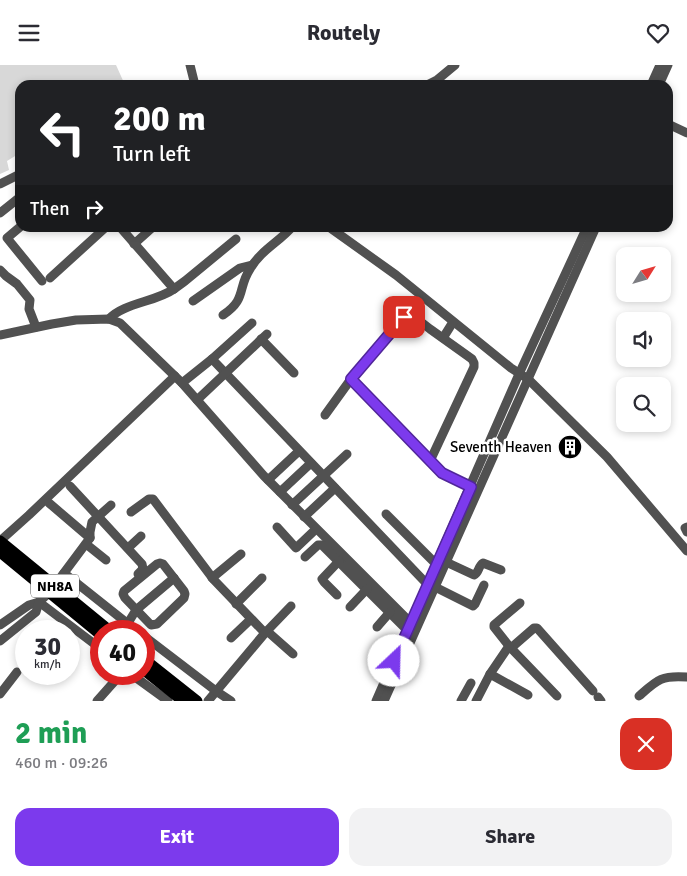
<!DOCTYPE html>
<html lang="en">
<head>
<meta charset="utf-8">
<style>
  body { margin:0; font-family:Signika,sans-serif; background:#f2f2f3; color:#2b2b33; height:100vh; display:flex; flex-direction:column; font-size:19px; white-space:nowrap }
  * { box-sizing:border-box; margin:0 }
  p { font-size:16px; color:#7c7c81 }
  .icon { flex:none; width:28px; height:28px; fill:none; stroke:currentColor; stroke-width:2; stroke-linecap:round; stroke-linejoin:round }
  .map { position:relative; height:636px; overflow:hidden }
  .details { display:flex; flex-direction:column; background:#fff; flex:1 }
  .details>* { flex:none }
  .guide { position:absolute; left:15px; top:15px; width:658px; height:152px; border-radius:15px; box-shadow:0 2px 8px #0003; background:#202124; color:#fff; overflow:hidden }
  .needle { width:32px; rotate:53deg }
  .buttons { position:absolute; left:616px; top:182px; display:grid; gap:10px }
  .buttons a { display:grid; place-items:center; width:55px; height:55px; border-radius:10px; background:#fff; box-shadow:0 2px 8px #0003; font-size:25px }
  .speed { position:absolute; left:15px; top:555px; display:flex; gap:10px; font-size:25px; font-weight:700; text-align:center }
  .speed>* { display:grid; place-content:center; width:65px; height:65px; border-radius:50%; background:#fff; box-shadow:0 2px 8px #0003; line-height:1 }
  .speed small { font-size:12px; font-weight:400 }
  .speed .limit { border:8px solid #d22; background:#fff; color:#111 }
  .pin { position:absolute; display:grid; place-items:center; width:42px; height:42px; color:#fff; margin:-21px; border-radius:10px; box-shadow:0 2px 8px #0006 }
  .me { position:absolute; width:55px; margin:-28px; rotate:24deg; stroke-linejoin:round; filter:drop-shadow(0 0 4px #0008) }
  .turn { display:flex; align-items:center; gap:18px; height:105px; padding:0 15px; font-size:22px }
  .turn .icon { width:65px; height:65px; stroke-width:2.5 }
  .turn b { display:block; font-size:35px; line-height:42px }
  .then { display:flex; align-items:center; height:48px; padding:0 15px; background:#0003; gap:10px; font-size:19px }
  .round { display:grid; place-items:center; flex:none; width:52px; height:52px; border-radius:15px; background:#f2f2f3 }
  .overview { display:flex; align-items:center; justify-content:space-between; height:85px; padding:0 15px }
  h1 { font-size:30px; font-weight:700; line-height:38px; color:#1e9e55 }
  .primary-button { display:flex; gap:10px; margin-top:auto; padding:10px 15px }
  .primary-button a { flex:1; height:58px; border-radius:15px; background:#7c3aed; color:#fff; font-size:20px; font-weight:700; line-height:58px; text-align:center }
  .primary-button a+a { background:#f2f2f3; color:#2b2b33 }
  header { display:flex; justify-content:space-between; align-items:center; height:65px; padding:0 15px; background:#fff; font-size:22px; font-weight:700 }
  .map>svg:first-child { display:block }
  .green { fill:#d8d8d8 }
  .lines { fill:none; stroke-linecap:round; stroke-linejoin:round }
  .minor { stroke:#515151; stroke-width:9 }
  .major { stroke:#000; stroke-width:11 }
  .route-casing { stroke:#51269a; stroke-width:12 }
  .route { stroke:#7c3aed; stroke-width:9 }
  .labels { text-anchor:middle; dominant-baseline:central; stroke-width:5; stroke-linejoin:round; paint-order:stroke }
  .shield { fill:#fff; stroke:#4c4c4c; stroke-width:1 }
  .shield-label { font-size:14px; font-weight:bold; fill:#000 }
  .poi-label { font-size:15px; fill:#000; stroke:#fff; text-anchor:end }
</style>
</head>
<body>
<header><svg class="icon" aria-label="menu" viewBox="0 0 24 24"><path d="M4 6h16M4 12h16M4 18h16"/></svg>Routely<svg class="icon" aria-label="heart" viewBox="0 0 24 24"><path d="M12 20l-8-8c-3-5 5-10 8-4 3-6 11-1 8 4z"/></svg></header>
<div class="map">
<svg width="687" height="636" viewBox="0 0 687 636">
  <rect width="100%" height="100%" fill="#fff"/>
  <polygon class="green" points="0,0 116,0 125,20 20,20 20,88 7,96 9,105 0,109"/>
  <g class="lines">
    <g class="minor">
      <polyline points="190,0 195,20"/>
      <polyline points="427,20 437,15 455,0"/>
      <polyline points="651,20 660,0"/>
      <polyline points="659,20 668,0"/>
      <polyline points="668,59 687,68"/>
      <polyline points="0,119 20,109"/>
      <polyline points="0,148 20,132"/>
      <polyline points="20,162 7,173 42,216"/>
      <polyline points="329,162 396,210 511,303 528,314 607,392 687,486"/>
      <polyline points="134,179 153,162"/>
      <polyline points="0,205 6,211 17,219 30,235 29,244 36,262"/>
      <polyline points="50,213 106,162"/>
      <polyline points="174,224 185,216 236,174"/>
      <polyline points="193,236 240,203 252,200"/>
      <path d="M223,250C247,234 237,224 250,204C260,186 279,177 292,162"/>
      <path d="M109,254C123,238 156,237 174,224L120,162"/>
      <polyline points="0,270 52,259 76,255 109,254 120,258 182,318 264,411 410,557"/>
      <polyline points="443,273 453,257"/>
      <polyline points="261,274 294,308"/>
      <polyline points="212,294 427,519"/>
      <polyline points="182,318 212,294 252,258"/>
      <polyline points="197,335 267,269"/>
      <polyline points="325,350 351,314"/>
      <polyline points="430,396 474,302 474,298 472,294 430,264 412,250 407,249 351,314 430,396 442,408 471,422"/>
      <polyline points="268,415 299,386"/>
      <polyline points="70,421 142,499 143,504 138,509"/>
      <polyline points="280,427 311,398"/>
      <polyline points="292,440 347,389"/>
      <polyline points="131,447 149,434 153,434 214,515 265,568 208,636"/>
      <polyline points="386,449 436,499"/>
      <polyline points="304,452 335,423"/>
      <polyline points="277,462 296,483 316,464"/>
      <polyline points="687,462 685,463 687,467"/>
      <polyline points="90,473 90,467 92,457 111,440"/>
      <polyline points="0,476 29,450 175,311"/>
      <polyline points="86,479 106,495"/>
      <polyline points="128,483 141,471"/>
      <polyline points="305,492 318,480 322,480 407,565"/>
      <path d="M446,497L474,510C479,508 478,501 483,498L501,505"/>
      <polygon points="160,498 163,499 184,526 185,529 184,533 157,559 151,560 125,533 123,529 124,526 157,499"/>
      <polyline points="64,508 137,566"/>
      <polyline points="212,513 241,489"/>
      <polyline points="435,522 473,541 475,539 484,520"/>
      <polyline points="337,530 324,517 322,514 339,496"/>
      <polyline points="39,537 101,584"/>
      <polyline points="520,538 494,560 494,562 509,581 557,631"/>
      <polyline points="236,539 262,513"/>
      <polyline points="350,542 367,524"/>
      <polyline points="128,558 136,545 174,513"/>
      <polyline points="0,560 29,540 39,537 49,528 90,473 49,438"/>
      <polyline points="377,562 390,547"/>
      <polyline points="267,566 293,589"/>
      <polyline points="265,568 291,541"/>
      <polyline points="144,571 216,626 231,636"/>
      <polyline points="231,573 251,554"/>
      <polyline points="0,576 36,547 39,537"/>
      <polyline points="511,583 534,563 537,563 593,626"/>
      <polyline points="131,609 168,636"/>
      <polyline points="490,609 528,630"/>
      <polyline points="0,629 17,607"/>
      <path d="M639,631C657,615 661,610 687,612"/>
      <polyline points="598,632 601,636"/>
      <polyline points="97,636 121,609"/>
      <polyline points="376,636 519,309 587,162"/>
      <polyline points="384,636 596,162"/>
      <polyline points="461,636 471,618"/>
      <polyline points="476,636 490,609 509,581"/>
    </g>
    <g class="major">
      <polyline points="0,476 110,566"/>
      <polyline points="0,487 101,570"/>
      <polyline points="144,594 197,636"/>
      <polyline points="144,605 183,636"/>
    </g>
  </g>
  <g class="lines">
    <g class="route-casing">
      <polyline id="route" points="394,596 471,422 442,408 351,314 404,252"/>
    </g>
    <use href="#route" class="route"/>
  </g>
  <defs>
    <g id="building-disc" transform="scale(1.25)"><circle r="9.5" fill="#000" stroke="#fff"/><path d="M-4-6H4V6H1V3H-1V6H-4ZM-2.5-4.3h1.7v1.8h-1.7ZM.8-4.3h1.7v1.8H.8ZM-2.5-1h1.7V.8h-1.7ZM.8-1h1.7V.8H.8Z" fill="#fff"/></g>
  </defs>
  <g fill-rule="evenodd">
    <use href="#building-disc" x="570" y="382"/>
  </g>
  <g class="labels">
    <rect class="shield" x="31" y="509.5" width="48" height="23" rx="4"/>
    <g class="shield-label">
      <text x="55" y="521">NH8A</text>
    </g>
    <g class="poi-label">
      <text x="552" y="382">Seventh Heaven</text>
    </g>
  </g>
</svg>
<div class="buttons">
<a><svg class="needle" viewBox="-14 -14 28 28"><path d="M0-13l5 13h-10z" fill="#e53935"/><path d="M0 13l5-13h-10z" fill="#7c7c81"/></svg></a>
<a><svg class="icon" aria-label="sound" viewBox="0 0 24 24"><path d="M4 9h4l5-4v14l-5-4H4zM17 9q2 3 0 6"/></svg></a>
<a><svg class="icon" aria-label="search" viewBox="0 0 24 24"><circle cx="10" cy="10" r="6"/><path d="M15 15l6 6"/></svg></a>
</div>
<div class="speed"><div>30<small>km/h</small></div><div class="limit">40</div></div>
<div class="pin" style="left:404px;top:252px;background:#d93025"><svg class="icon" aria-label="arrive" viewBox="0 0 24 24"><path d="M6 21V4h12l-3 4 3 4H6"/></svg></div>
<svg class="me" style="left:394px;top:596px" viewBox="-20 -20 40 40"><circle r="19" fill="#fff"/><path d="M0-13L10 11 0 6-10 11z" fill="#7c3aed"/></svg>
<div class="guide">
<div class="turn"><svg class="icon" aria-label="left" viewBox="0 0 24 24"><path d="M17 20v-9H6M10 6l-5 5 5 5"/></svg><div><b>200 m</b>Turn left</div></div>
<div class="then">Then<svg class="icon" aria-label="right" viewBox="0 0 24 24"><path d="M7 20v-9h11M14 6l5 5-5 5"/></svg></div>
</div>
</div>
<section class="details">
<div class="overview"><div><h1>2 min</h1><p>460 m · 09:26</p></div><a class="round" style="background:#d93025;color:#fff"><svg class="icon" aria-label="close" viewBox="0 0 24 24"><path d="M6 6l12 12M18 6L6 18"/></svg></a></div>
<div class="primary-button"><a>Exit</a><a>Share</a></div>
</section>
</body>
</html>
